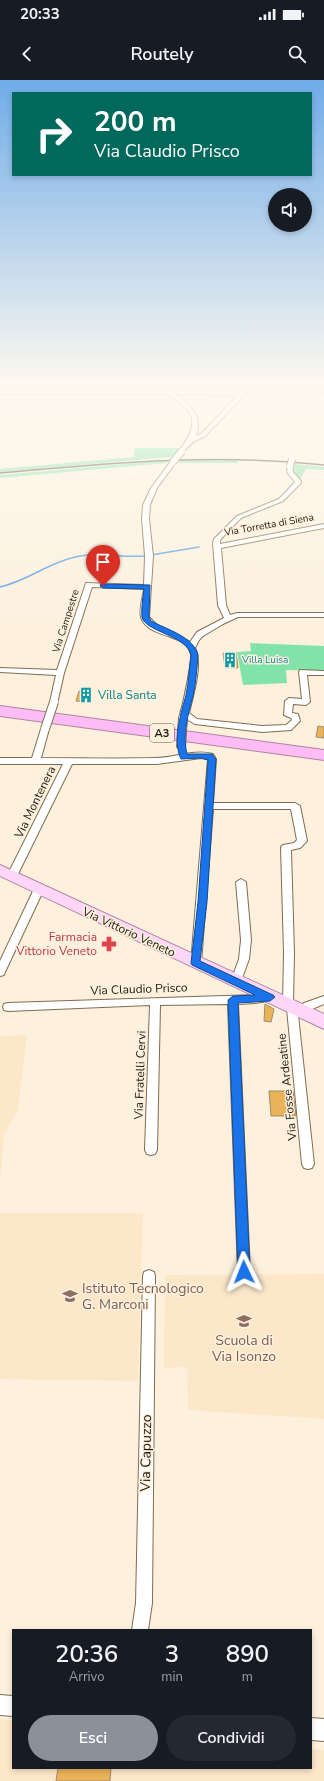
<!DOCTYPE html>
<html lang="it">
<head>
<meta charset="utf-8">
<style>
  body { margin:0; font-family:"Nunito Sans",sans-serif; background:#242831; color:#f1f3f6; height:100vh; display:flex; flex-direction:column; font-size:15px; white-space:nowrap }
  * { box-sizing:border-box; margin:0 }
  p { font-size:13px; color:#9ea1a6 }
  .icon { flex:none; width:22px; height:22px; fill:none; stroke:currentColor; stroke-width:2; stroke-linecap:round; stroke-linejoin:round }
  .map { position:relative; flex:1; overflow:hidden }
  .side { position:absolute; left:12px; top:1549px; width:300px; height:140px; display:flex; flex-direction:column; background:#171b24; border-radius:0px; box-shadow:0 2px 6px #0003 }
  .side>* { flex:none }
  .guide { position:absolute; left:12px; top:12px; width:300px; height:84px; border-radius:0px; box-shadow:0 2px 6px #0003; background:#00695c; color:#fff; overflow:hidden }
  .controls { position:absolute; left:268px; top:108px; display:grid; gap:8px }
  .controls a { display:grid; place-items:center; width:44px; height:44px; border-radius:50%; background:#171b24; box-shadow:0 2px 6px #0003; font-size:20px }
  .pin { position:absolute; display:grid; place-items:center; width:34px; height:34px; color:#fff; margin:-41px -17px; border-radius:50% 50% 50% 0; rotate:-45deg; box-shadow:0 0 4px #0007 }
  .pin .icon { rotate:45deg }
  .me { position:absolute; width:44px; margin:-22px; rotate:358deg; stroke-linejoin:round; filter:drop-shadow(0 0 3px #0008) }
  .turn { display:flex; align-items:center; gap:14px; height:84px; padding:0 16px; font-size:18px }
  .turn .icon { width:52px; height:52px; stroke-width:2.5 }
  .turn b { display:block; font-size:28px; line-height:34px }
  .eta { display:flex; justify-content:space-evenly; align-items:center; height:68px; text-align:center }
  .eta b { font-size:24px; font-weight:600; line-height:28px }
  .cta { display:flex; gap:8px; margin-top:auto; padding:8px 16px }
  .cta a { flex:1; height:46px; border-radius:24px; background:#8c9099; color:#fff; font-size:16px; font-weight:600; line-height:46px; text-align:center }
  .cta a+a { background:#242831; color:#f1f3f6 }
  .status { display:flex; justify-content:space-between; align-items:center; height:28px; padding:0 20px; background:#171b24; direction:ltr }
  .status svg { height:11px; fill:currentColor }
  header { display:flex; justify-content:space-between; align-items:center; height:52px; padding:0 16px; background:#171b24; font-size:18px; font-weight:600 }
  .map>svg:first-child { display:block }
  .built { fill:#fce7c9 }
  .green { fill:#82e3a8 }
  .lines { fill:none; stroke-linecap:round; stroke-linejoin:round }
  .stream { stroke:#5da0e7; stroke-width:1.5 }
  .building { fill:#ebb358; stroke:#9e8b6e }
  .minor-casing { stroke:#7f6c50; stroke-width:2 }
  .tertiary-casing { stroke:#7f6c50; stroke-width:2 }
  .primary-casing { stroke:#af83a3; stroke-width:2 }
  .motorway-casing { stroke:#af83a3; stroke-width:2 }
  .minor { fill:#fff; fill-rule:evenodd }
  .tertiary { fill:#fff; fill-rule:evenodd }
  .primary { fill:#fed7f8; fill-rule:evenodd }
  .motorway { fill:#fdbdf4; fill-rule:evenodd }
  .rail { stroke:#443c2f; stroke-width:1.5 }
  .minor-bridge-far1-casing { stroke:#7f6c50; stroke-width:8; stroke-linecap:butt }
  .minor-bridge-casing { stroke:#7f6c50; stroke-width:10; stroke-linecap:butt }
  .minor-bridge-far1 { stroke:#fff; stroke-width:6 }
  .minor-bridge { stroke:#fff; stroke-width:8 }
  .route { fill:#1a73e8; stroke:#114b97 }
  .labels { text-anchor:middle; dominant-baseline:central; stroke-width:3; stroke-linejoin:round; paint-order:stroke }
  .far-street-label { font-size:10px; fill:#1f180c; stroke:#fdf1de }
  .far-culture-label { font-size:10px; fill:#0d838f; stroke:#fdf1de; text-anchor:start }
  .shield { fill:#fdf1de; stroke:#62594b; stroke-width:1 }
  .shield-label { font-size:11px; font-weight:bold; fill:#1f180c }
  .culture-label { font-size:12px; fill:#0d838f; stroke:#fdf1de; text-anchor:start }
  .street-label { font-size:12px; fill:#1f180c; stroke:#fdf1de }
  .health-label { font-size:12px; fill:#be3a42; stroke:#fdf1de; text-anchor:end }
  .near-education-label { font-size:14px; fill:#785e54; stroke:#fdf1de; text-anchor:start }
  .near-street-label { font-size:14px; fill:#1f180c; stroke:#fdf1de }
</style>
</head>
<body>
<div class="status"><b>20:33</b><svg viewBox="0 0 49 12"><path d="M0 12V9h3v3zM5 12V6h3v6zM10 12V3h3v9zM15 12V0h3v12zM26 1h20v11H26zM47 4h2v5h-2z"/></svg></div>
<header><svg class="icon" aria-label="back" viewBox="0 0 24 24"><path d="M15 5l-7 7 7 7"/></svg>Routely<svg class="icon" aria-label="search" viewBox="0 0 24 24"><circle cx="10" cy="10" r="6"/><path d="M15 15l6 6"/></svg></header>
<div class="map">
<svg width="324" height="1701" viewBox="0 0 324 1701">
  <rect width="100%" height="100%" fill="#fdf1de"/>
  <g class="built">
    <polygon points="27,955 18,1030 4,1055 0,1102 0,956"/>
    <polygon points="0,1133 143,1133 138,1301 0,1299"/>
    <polygon points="324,1194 324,1339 188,1330 187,1287 164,1288 165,1195"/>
    <polygon points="0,1639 13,1640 13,1688 311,1688 311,1668 324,1670 324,1701 0,1701"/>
  </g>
  <g class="green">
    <polygon points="29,308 154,308 156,309 26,310"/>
    <polygon points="135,368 180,368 172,377 0,392 0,389 134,377"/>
    <polygon points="169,380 167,383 0,398 0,395"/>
    <polygon points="180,380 238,380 238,383 178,383"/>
    <polygon points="294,384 324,387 324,390 306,389 300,399 293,392"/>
    <polygon points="250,563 324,566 324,591 286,590 287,603 243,605 237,572 251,571"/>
  </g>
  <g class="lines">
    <g class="stream">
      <polyline points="289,308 324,313"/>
      <polyline points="245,313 265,308"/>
      <polyline points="311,447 324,444"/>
      <polyline points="151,475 199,467"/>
      <path d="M0,507C27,501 48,483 75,477C98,471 122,478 146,476"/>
    </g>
  </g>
  <g class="building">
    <polygon points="236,572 238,588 225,588 223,573"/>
    <polygon points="79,611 88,612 86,622 76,621"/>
    <polygon points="318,646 324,647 324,658 316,657"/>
    <polygon points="265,924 274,929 271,942 264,941"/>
    <polygon points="269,1011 293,1011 296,1036 271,1036"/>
    <polygon points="58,1688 111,1688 110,1701 56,1701"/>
  </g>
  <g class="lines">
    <g class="minor-casing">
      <g id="minor">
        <path d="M106,309L242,310L245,313L240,320L205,356L193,362L182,373L179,371C199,344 198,332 167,314H0V310ZM175,314L238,315L201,354L196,356C203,337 190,324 175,314Z"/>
        <path d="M171,381L176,382L157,408L150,425L149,439L153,476L149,537L158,546L190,562L197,552L224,538L218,525L213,463L214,459L237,436L279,419L295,402L287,392L288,385H292L293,392L301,401V403L283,421L241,438L220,460V464L324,444V448L221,468L226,525L230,535L237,533H324V537H238L223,544L203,556L199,560L195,568C203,584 193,616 189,633L197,639L262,646L286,645L292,640L291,638L284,635L285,621L289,618L302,619L299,592L300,590L324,591V595H307L310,622L306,625L293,624L292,633L298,634L300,641L291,650L262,652L195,644L186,639L180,640L179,638C184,621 187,605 190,587C190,583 192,578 191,575C187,552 147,559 141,537C139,529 143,517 144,509L92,507L64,593L57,624H51L50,622L56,595L0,592V588L57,590L86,503L144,505L145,476L142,439L143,425L151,408Z"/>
        <path d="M45,646L49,649L41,678C79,678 117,679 155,678C174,678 194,669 213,674L216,679L213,723H295L300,726L307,761L300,768L291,770L294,873L293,924L296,925L298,930L304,923L324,916V924L312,929L306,935L302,936L298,935L314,1084L312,1088L308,1089L304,1088L302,1084L287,929L283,925L284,873L281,767L283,765L294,763L297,760L291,729H213L201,883L200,886H192L191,883L208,679L201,678L157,684H72L17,796L12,799L7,796L63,684H0V678H32L41,649Z"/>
        <polygon points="241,799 246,802 251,860 249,879 241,901 240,904 232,904 231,901 239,879 241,860 236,802"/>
        <polygon points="39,805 44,809 5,892 4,895 0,896 0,881 34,809"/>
        <polygon points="270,913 274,914 275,917 274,920 255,923 238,924 250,1192 248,1196 244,1198 240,1196 238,1192 228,924 160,925 157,1070 155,1074 151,1075 147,1074 145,1070 150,925 8,931 4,930 3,927 4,924 8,923 255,915"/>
        <polygon points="149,1190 154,1192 155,1196 152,1523 148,1550 132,1550 136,1523 143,1196 144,1192"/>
      </g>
    </g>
    <g class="tertiary-casing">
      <g id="tertiary">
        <polygon points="0,1615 13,1616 13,1636 0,1635"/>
        <polygon points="311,1638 324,1639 324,1661 311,1660"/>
      </g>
    </g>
    <g class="primary-casing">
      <polygon id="primary" points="0,785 324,934 324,949 0,796"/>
    </g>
    <g class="motorway-casing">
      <polygon id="motorway" points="0,626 324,670 324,680 0,636"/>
    </g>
    <use href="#minor" class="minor"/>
    <use href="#tertiary" class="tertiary"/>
    <use href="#primary" class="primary"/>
    <use href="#motorway" class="motorway"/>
    <path class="rail" d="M0,393C111,383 213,373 324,385"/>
    <g class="minor-bridge-far1-casing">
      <g id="minor-bridge-far1">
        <polyline points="173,382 182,371"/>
        <polyline points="290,386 292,379"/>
      </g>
    </g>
    <g class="minor-bridge-casing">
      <g id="minor-bridge">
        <polyline points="45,649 54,622"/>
        <polyline points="181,668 183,638"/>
      </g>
    </g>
    <use href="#minor-bridge-far1" class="minor-bridge-far1"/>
    <use href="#minor-bridge" class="minor-bridge"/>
  </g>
  <linearGradient id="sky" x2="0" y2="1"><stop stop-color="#70ace8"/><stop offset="0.56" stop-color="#fef9f0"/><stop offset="1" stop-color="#fef9f0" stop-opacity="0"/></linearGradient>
  <rect width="324" height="546" fill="url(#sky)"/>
  <path class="route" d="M101,504L150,505L149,537L151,541C166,549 194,557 198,575C197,588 196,603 193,616C188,635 182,655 187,674H212L216,679L207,822L200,881L273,915L275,917L270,921L238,923L250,1192L248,1196L244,1198L240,1196L238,1192L228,920L233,916L255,915L192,885L191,883L198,822L208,680L201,678L181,679C172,661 181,633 186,615C189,602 189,588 191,575C187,555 145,552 142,537C141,528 143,517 144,509L103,508L100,506Z"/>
  <defs>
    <g id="building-bare" transform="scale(1.2)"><path d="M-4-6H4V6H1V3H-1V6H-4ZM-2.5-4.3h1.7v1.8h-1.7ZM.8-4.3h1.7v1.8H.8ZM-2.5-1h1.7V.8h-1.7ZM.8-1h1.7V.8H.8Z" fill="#0f9aa8" stroke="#fdf1de" stroke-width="2.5" paint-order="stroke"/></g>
    <g id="pharmacy-bare" transform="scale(1.2)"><path d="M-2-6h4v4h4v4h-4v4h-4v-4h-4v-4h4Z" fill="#e0444e" stroke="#fdf1de" stroke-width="2.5" paint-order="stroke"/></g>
    <g id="school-bare" transform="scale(1.2)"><path d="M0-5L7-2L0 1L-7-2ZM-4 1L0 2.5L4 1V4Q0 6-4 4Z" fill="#8d6e63" stroke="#fdf1de" stroke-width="2.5" paint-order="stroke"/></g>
  </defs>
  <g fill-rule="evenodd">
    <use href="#building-bare" x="230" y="580"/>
    <use href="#building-bare" x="86" y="615"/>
    <use href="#pharmacy-bare" x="109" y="864"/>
    <use href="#school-bare" x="70" y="1216"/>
    <use href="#school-bare" x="244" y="1241"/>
  </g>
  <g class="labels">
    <g class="far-street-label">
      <text transform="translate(269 445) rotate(-10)">Via Torretta di Siena</text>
      <text transform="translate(66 541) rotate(-72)">Via Campestre</text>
    </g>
    <g class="far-culture-label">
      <text x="242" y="580">Villa Luisa</text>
    </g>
    <rect class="shield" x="150" y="644" width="24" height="18" rx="3"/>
    <g class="shield-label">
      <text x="162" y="653">A3</text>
    </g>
    <g class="culture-label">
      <text x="98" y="615">Villa Santa</text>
    </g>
    <g class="street-label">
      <text transform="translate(35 722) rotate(-64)">Via Montenera</text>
      <text transform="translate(129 852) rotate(25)">Via Vittorio Veneto</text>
      <text transform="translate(139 909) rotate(-2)">Via Claudio Prisco</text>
      <text transform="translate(140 995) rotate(-88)">Via Fratelli Cervi</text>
      <text transform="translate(287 1007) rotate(-96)">Via Fosse Ardeatine</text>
    </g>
    <g class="health-label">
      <text x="97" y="857">Farmacia<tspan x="97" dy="14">Vittorio Veneto</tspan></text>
    </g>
    <g class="near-education-label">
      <text x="82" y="1208">Istituto Tecnologico<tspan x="82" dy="16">G. Marconi</tspan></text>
      <text x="244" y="1260" text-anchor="middle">Scuola di<tspan x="244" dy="16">Via Isonzo</tspan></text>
    </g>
    <g class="near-street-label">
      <text transform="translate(146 1373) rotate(-89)">Via Capuzzo</text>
    </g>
  </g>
</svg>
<div class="controls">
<a><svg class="icon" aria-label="sound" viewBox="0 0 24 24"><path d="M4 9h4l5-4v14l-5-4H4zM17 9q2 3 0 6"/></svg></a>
</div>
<div class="pin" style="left:103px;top:506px;background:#d93025"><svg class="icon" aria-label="arrive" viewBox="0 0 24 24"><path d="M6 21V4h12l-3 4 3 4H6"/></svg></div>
<svg class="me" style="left:244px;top:1192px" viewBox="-20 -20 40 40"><path d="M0-17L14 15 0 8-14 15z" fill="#1a73e8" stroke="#fff" stroke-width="4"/></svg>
<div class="guide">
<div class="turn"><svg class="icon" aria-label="right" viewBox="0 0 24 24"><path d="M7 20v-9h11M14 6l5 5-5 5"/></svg><div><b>200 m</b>Via Claudio Prisco</div></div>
</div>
<section class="side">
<div class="eta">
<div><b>20:36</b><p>Arrivo</p></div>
<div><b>3</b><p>min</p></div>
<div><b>890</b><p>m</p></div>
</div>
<div class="cta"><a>Esci</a><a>Condividi</a></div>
</section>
</div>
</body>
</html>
